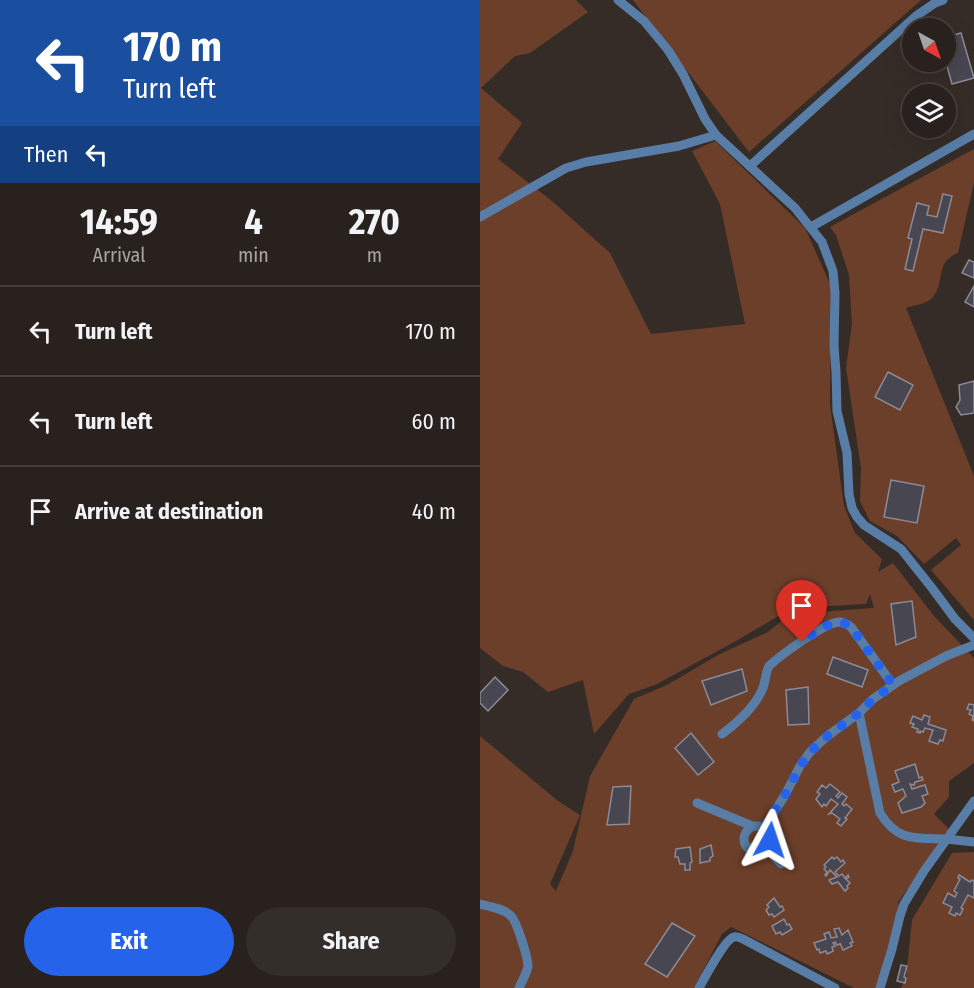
<!DOCTYPE html>
<html lang="en">
<head>
<meta charset="utf-8">
<style>
  body { margin:0; font-family:"Fira Sans Condensed",sans-serif; background:#342e2a; color:#f1f3f6; height:100vh; display:flex; flex-direction:column; font-size:22px; white-space:nowrap }
  * { box-sizing:border-box; margin:0 }
  p { font-size:20px; color:#a5a3a4 }
  .icon { flex:none; width:33px; height:33px; fill:none; stroke:currentColor; stroke-width:2; stroke-linecap:round; stroke-linejoin:round }
  .map { position:relative; flex:1; overflow:hidden }
  .drawer { display:flex; flex-direction:column; background:#28211d; width:480px }
  .drawer>* { flex:none }
  .banner { background:#1a4fa0; color:#fff; overflow:hidden }
  .needle { width:39px; rotate:140deg }
  .buttons { position:absolute; left:422px; top:18px; display:grid; gap:12px }
  .buttons a { display:grid; place-items:center; width:54px; height:54px; border-radius:50%; background:#28211d; box-shadow:0 6px 24px #0002,0 0 0 2px #443e3b; font-size:30px }
  .pin { position:absolute; display:grid; place-items:center; width:51px; height:51px; color:#fff; margin:-62px -26px; border-radius:50% 50% 50% 0; rotate:-45deg; box-shadow:0 0 6px #0007 }
  .pin .icon { rotate:45deg }
  .me { position:absolute; width:66px; margin:-33px; rotate:5deg; stroke-linejoin:round; filter:drop-shadow(0 0 4px #0008) }
  .turn { display:flex; align-items:center; gap:21px; height:126px; padding:0 24px; font-size:27px }
  .turn .icon { width:78px; height:78px; stroke-width:2.5 }
  .turn b { display:block; font-size:42px; line-height:51px }
  .then { display:flex; align-items:center; height:57px; padding:0 24px; background:#0003; gap:12px; font-size:22px }
  .eta { display:flex; justify-content:space-evenly; align-items:center; height:102px; text-align:center }
  .eta b { font-size:36px; font-weight:700; line-height:42px }
  .cta { display:flex; gap:12px; margin-top:auto; padding:12px 24px }
  .cta a { flex:1; height:69px; border-radius:36px; background:#2563eb; color:#fff; font-size:24px; font-weight:700; line-height:69px; text-align:center }
  .cta a+a { background:#342e2a; color:#f1f3f6 }
  ul { padding:0; list-style:none }
  li { display:flex; align-items:center; gap:18px; height:90px; padding:0 24px; border-top:2px solid #443e3b }
  li div { flex:1 }
  li b { display:block; font-size:22px }
  li em { font-style:normal }
  main { display:flex; flex:1; min-height:0 }
  .map>svg:first-child { display:block }
  .green { fill:#6c3f2a }
  .building { fill:#484651; stroke:#8c8a96; stroke-width:1.5 }
  .lines { fill:none; stroke-linecap:round; stroke-linejoin:round }
  .minor { stroke:#587da6; stroke-width:9 }
  .route { stroke:#2563eb; stroke-width:10; stroke-dasharray:0 18 }
</style>
</head>
<body>
<main>
<section class="drawer">
<div class="banner">
<div class="turn"><svg class="icon" aria-label="left" viewBox="0 0 24 24"><path d="M17 20v-9H6M10 6l-5 5 5 5"/></svg><div><b>170 m</b>Turn left</div></div>
<div class="then">Then<svg class="icon" aria-label="left" viewBox="0 0 24 24"><path d="M17 20v-9H6M10 6l-5 5 5 5"/></svg></div>
</div>
<div class="eta">
<div><b>14:59</b><p>Arrival</p></div>
<div><b>4</b><p>min</p></div>
<div><b>270</b><p>m</p></div>
</div>
<ul>
<li><svg class="icon" aria-label="left" viewBox="0 0 24 24"><path d="M17 20v-9H6M10 6l-5 5 5 5"/></svg><div><b>Turn left</b></div><em>170 m</em></li>
<li><svg class="icon" aria-label="left" viewBox="0 0 24 24"><path d="M17 20v-9H6M10 6l-5 5 5 5"/></svg><div><b>Turn left</b></div><em>60 m</em></li>
<li><svg class="icon" aria-label="arrive" viewBox="0 0 24 24"><path d="M6 21V4h12l-3 4 3 4H6"/></svg><div><b>Arrive at destination</b></div><em>40 m</em></li>
</ul>
<div class="cta"><a>Exit</a><a>Share</a></div>
</section>
<div class="map">
<svg width="494" height="988" viewBox="0 0 494 988">
  <rect width="100%" height="100%" fill="#362c27"/>
  <g class="green">
    <polygon points="0,0 96,0 108,12 50,53 35,56 1,88 42,123 18,159 72,201 130,253 171,334 265,324 240,204 212,151 235,141 325,228 351,286 350,405 364,506 375,533 402,559 398,572 413,563 454,616 494,658 494,763 469,781 469,797 454,814 471,831 418,902 421,918 397,988 374,988 251,927 242,934 214,988 0,988 0,736 78,801 100,815 70,884 76,891 93,851 110,776 154,699 187,685 238,655 288,632 310,614 394,608 390,594 386,604 312,608 256,641 175,685 149,694 114,734 103,680 68,692 43,672 23,666 0,648"/>
    <polygon points="153,0 441,0 269,152"/>
    <path d="M494,149V182L478,253C454,262 466,281 453,297C448,304 434,305 426,308L494,476V620L451,570L481,545L476,538L444,564L417,536L390,521L380,501L381,468L366,368L372,324L369,275L356,235L350,227Z"/>
    <polygon points="494,852 494,988 421,988 426,978 432,920 472,853"/>
  </g>
  <g class="building">
    <polygon points="481,33 494,78 472,84 465,59 465,37"/>
    <polygon points="463,194 472,196 463,233 443,229 433,271 425,269 432,239 428,238 437,203 449,206 447,215 457,217"/>
    <polygon points="489,260 494,262 494,278 482,273"/>
    <polygon points="494,286 494,307 485,302"/>
    <polygon points="408,372 433,385 420,410 395,397"/>
    <polygon points="494,381 494,413 481,415 476,407 480,400 479,385"/>
    <polygon points="411,480 444,486 437,523 404,517"/>
    <polygon points="432,601 436,637 416,645 411,604"/>
    <polygon points="353,657 388,670 382,687 347,674"/>
    <polygon points="262,669 267,691 231,705 222,681"/>
    <polygon points="15,677 28,690 8,711 0,703 0,693"/>
    <polygon points="328,687 329,724 308,725 306,690"/>
    <polygon points="489,704 494,705 494,721 492,720 493,716 489,714 491,710 487,709"/>
    <polygon points="444,715 450,717 448,724 466,730 463,741 460,740 458,744 449,741 453,730 445,728 443,732 440,731 440,733 437,732 438,729 432,727 434,724 430,723 433,716 442,720"/>
    <polygon points="211,733 234,762 218,775 195,748"/>
    <polygon points="435,764 439,778 442,777 443,780 435,782 434,785 430,784 432,789 445,785 448,794 442,796 445,803 441,807 422,813 418,803 426,796 423,789 415,792 412,785 419,782 415,771"/>
    <polygon points="350,784 360,792 356,796 358,798 362,793 367,797 362,804 364,806 366,804 372,809 365,818 367,819 361,826 357,823 360,819 352,813 349,814 358,804 351,799 346,806 344,804 342,807 336,799 340,794 337,792 342,785 346,788"/>
    <polygon points="151,786 149,824 127,825 133,787"/>
    <polygon points="231,845 233,856 230,858 230,861 220,863 220,849"/>
    <polygon points="210,847 212,862 210,863 210,870 205,870 205,864 200,864 198,857 195,857 196,849"/>
    <polygon points="352,857 354,859 357,857 361,862 363,860 365,863 355,872 359,876 362,874 365,878 368,875 369,877 366,879 370,883 367,886 368,888 365,891 358,882 352,884 349,880 357,877 350,870 346,876 345,875 347,872 344,869 346,867 344,865"/>
    <polygon points="479,875 490,882 492,880 494,881 494,898 488,895 481,908 483,909 480,915 476,913 475,916 469,913 472,907 463,903 468,893 475,897 477,893 474,891 480,879 478,878"/>
    <polygon points="294,898 300,907 302,906 304,910 294,917 292,914 289,915 286,910 289,907 287,905"/>
    <polygon points="304,919 307,925 309,924 312,929 302,935 300,932 296,934 292,926"/>
    <polygon points="192,923 215,936 187,977 165,964"/>
    <polygon points="359,928 362,935 368,930 373,942 370,943 372,946 363,950 360,943 360,944 357,945 355,942 353,943 355,946 352,947 353,951 347,954 346,951 340,953 339,949 337,950 334,943 346,939 344,934 349,932 351,938 357,937 354,929"/>
    <polygon points="421,965 427,966 424,977 426,978 425,983 417,981"/>
  </g>
  <g class="lines">
    <g class="minor">
      <polyline points="138,0 164,21 188,50 203,74 225,119 236,135 315,208 342,242 353,271 355,293 354,346 356,372 357,411 367,453 369,494 372,508 377,517 384,525 421,549 452,588 475,619 494,638"/>
      <polyline points="270,166 436,16 455,3 463,0"/>
      <polyline points="0,217 86,168 106,162 199,146 236,135"/>
      <polyline points="331,227 494,134"/>
      <path d="M379,713L400,813C418,842 435,838 466,839C475,840 485,841 494,842"/>
      <path d="M242,734C258,722 274,708 282,690C286,682 285,673 289,666C301,655 343,624 358,622C363,622 366,623 371,627L413,685"/>
      <polyline points="217,803 272,826"/>
      <circle cx="277" cy="839" r="13"/>
      <polyline points="284,828 305,795 320,766 330,752 346,737 379,713 393,699 419,681 466,656 494,645"/>
      <polyline points="286,847 301,864"/>
      <path d="M0,904C10,907 24,908 31,916C37,922 48,958 48,966C47,973 42,981 39,988"/>
      <path d="M219,988C224,979 245,939 254,937C256,936 261,938 263,939L355,988"/>
      <polyline points="400,988 412,949 420,916 424,904 444,871 494,801"/>
    </g>
  </g>
  <g class="lines">
    <path class="route" d="M290,840L288,833L284,828L305,795L320,766L330,752L346,737L379,713L393,699L413,685L371,627C355,615 336,632 322,642"/>
  </g>
</svg>
<div class="buttons">
<a><svg class="needle" viewBox="-14 -14 28 28"><path d="M0-13l5 13h-10z" fill="#e53935"/><path d="M0 13l5-13h-10z" fill="#a5a3a4"/></svg></a>
<a><svg class="icon" aria-label="layers" viewBox="0 0 24 24"><path d="M12 4l9 5-9 5-9-5zM3 14l9 5 9-5"/></svg></a>
</div>
<div class="pin" style="left:322px;top:642px;background:#d93025"><svg class="icon" aria-label="arrive" viewBox="0 0 24 24"><path d="M6 21V4h12l-3 4 3 4H6"/></svg></div>
<svg class="me" style="left:290px;top:840px" viewBox="-20 -20 40 40"><path d="M0-17L14 15 0 8-14 15z" fill="#2563eb" stroke="#fff" stroke-width="4"/></svg>
</div>
</main>
</body>
</html>
